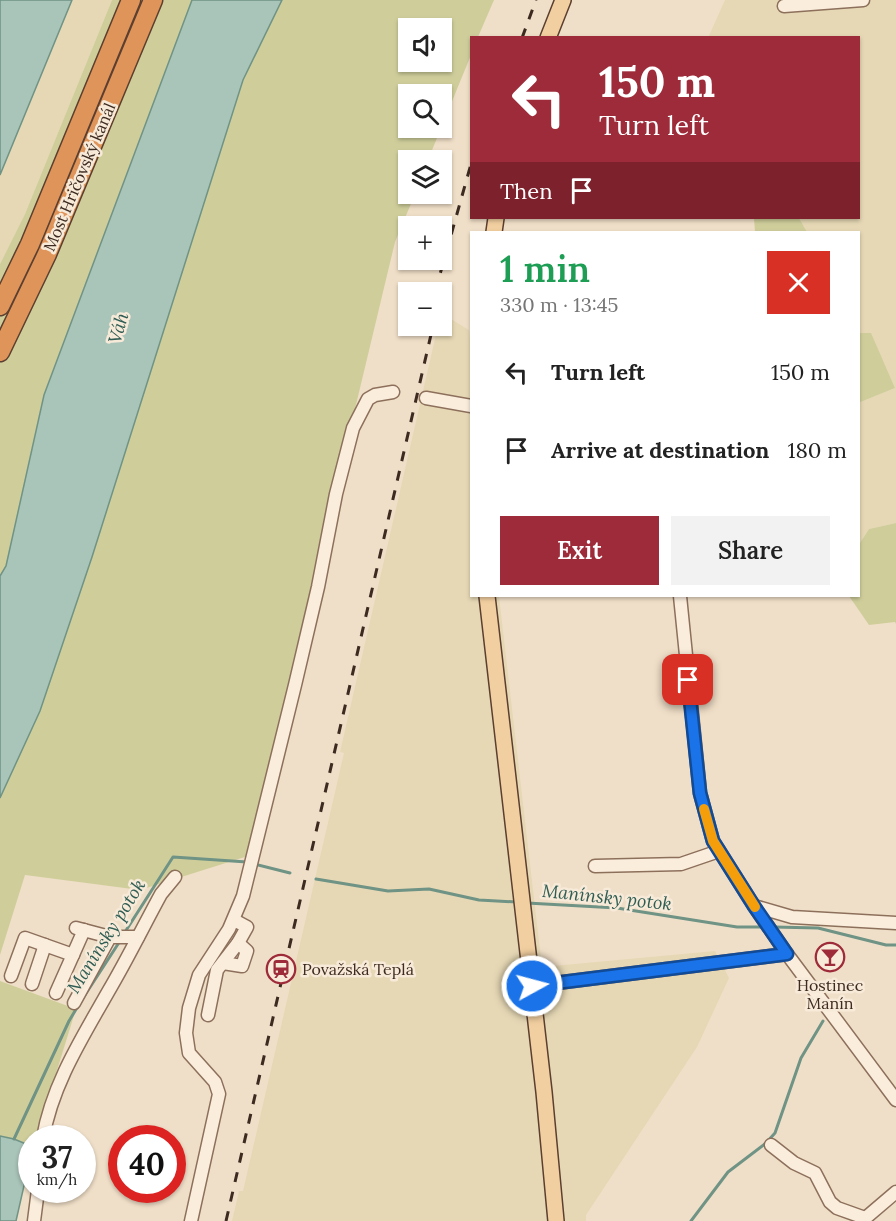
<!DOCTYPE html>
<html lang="en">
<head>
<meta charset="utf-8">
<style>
  body { margin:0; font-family:Lora,serif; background:#f2f2f2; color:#222; height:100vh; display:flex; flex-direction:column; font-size:22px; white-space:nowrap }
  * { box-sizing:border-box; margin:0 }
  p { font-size:20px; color:#767676 }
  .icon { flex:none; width:33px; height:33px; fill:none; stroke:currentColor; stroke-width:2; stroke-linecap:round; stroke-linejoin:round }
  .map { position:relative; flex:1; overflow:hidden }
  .side { position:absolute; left:470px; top:231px; width:390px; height:366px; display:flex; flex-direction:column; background:#fff; border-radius:0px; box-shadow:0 2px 4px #0004 }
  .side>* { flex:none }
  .hud { position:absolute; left:470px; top:36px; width:390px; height:183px; border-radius:0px; box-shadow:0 2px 4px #0004; background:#9d2b39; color:#fff; overflow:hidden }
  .tools { position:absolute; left:398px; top:18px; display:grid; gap:12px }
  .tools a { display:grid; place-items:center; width:54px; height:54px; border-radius:0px; background:#fff; box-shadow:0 2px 4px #0004; font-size:30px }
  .speed { position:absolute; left:18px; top:1125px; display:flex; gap:12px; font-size:30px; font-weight:700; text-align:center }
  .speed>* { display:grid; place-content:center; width:78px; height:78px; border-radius:50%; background:#fff; box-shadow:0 2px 4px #0004; line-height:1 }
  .speed small { font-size:15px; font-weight:400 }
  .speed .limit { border:9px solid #d22; background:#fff; color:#111 }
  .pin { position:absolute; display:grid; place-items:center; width:51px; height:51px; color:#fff; margin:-26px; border-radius:12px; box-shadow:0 3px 9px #0006 }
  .me { position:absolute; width:66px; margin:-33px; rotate:83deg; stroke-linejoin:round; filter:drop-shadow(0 0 4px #0008) }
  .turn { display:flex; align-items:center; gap:21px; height:126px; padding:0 30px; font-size:27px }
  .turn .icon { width:78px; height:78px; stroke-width:2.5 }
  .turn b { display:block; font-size:42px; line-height:51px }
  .then { display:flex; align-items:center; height:57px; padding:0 30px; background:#0003; gap:12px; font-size:22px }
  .round { display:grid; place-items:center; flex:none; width:63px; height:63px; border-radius:0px; background:#f2f2f2 }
  .overview { display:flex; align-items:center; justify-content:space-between; height:102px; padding:0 30px }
  h1 { font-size:36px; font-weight:600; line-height:45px; color:#1e9e55 }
  .action { display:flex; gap:12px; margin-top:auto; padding:12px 30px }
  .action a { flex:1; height:69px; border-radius:0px; background:#9d2b39; color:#fff; font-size:24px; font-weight:600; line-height:69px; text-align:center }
  .action a+a { background:#f2f2f2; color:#222 }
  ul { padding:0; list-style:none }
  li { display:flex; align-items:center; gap:18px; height:78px; padding:0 30px }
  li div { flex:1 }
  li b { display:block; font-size:22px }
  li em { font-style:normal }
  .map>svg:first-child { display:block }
  .farmland { fill:#e6d8b5 }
  .green { fill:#cfce9b; fill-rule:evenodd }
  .water { fill:#a9c4b9; stroke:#6f9385; stroke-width:1.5 }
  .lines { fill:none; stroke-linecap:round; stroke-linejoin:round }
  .stream { stroke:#6f9385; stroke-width:3 }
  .minor-casing { stroke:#8d705c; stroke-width:15 }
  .major-casing { stroke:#5b3f30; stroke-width:18 }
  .highway-casing { stroke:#5b3f30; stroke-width:21 }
  .minor { stroke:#faeddc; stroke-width:12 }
  .major { stroke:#f2cfa0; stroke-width:15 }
  .highway { stroke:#df9459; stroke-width:18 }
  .rail { stroke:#3d2a20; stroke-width:3; stroke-dasharray:10 10; stroke-linecap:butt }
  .route-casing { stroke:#114b97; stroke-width:15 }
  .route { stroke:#1a73e8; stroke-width:10 }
  .slow { stroke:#f59e0b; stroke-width:10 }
  .labels { text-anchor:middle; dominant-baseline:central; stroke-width:5; stroke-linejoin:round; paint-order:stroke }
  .street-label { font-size:16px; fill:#3d2a20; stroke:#f7ead8 }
  .poi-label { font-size:16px; fill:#3d2a20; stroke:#f7ead8; text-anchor:start }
  .water-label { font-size:18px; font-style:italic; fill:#2f5d54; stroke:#f7ead8 }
</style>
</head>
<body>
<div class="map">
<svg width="896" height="1221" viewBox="0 0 896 1221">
  <rect width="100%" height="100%" fill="#f0dfc8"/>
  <g class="farmland">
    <polygon points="72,0 112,0 25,214 0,264 0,175"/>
    <polygon points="725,0 896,0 896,523 869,529 858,546 858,403 895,388 871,334 858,333 858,232 807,232 799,218 858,218 858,38 708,38"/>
    <polygon points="441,313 469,330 471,348 471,596 499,596 542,967 715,951 729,978 697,1047 586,1215 586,1221 232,1221 239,1191 243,1191 344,753 340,752 437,330 440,331 442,320"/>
  </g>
  <g class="green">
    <polygon points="112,0 192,0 44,394 6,566 0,576 0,264 25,214"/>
    <path d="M282,0H494L478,37L471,38V55L428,160H408V194H415L395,242L248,856L140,890L25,875L0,955V798L40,711L92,557L243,80ZM408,28H441V62H408ZM408,94H441V128H408Z"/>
    <polygon points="754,218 799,218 807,232 755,232"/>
    <polygon points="858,333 871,333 895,388 858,403"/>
    <polygon points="896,523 896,624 895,622 869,625 849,596 858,596 858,546 869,529"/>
    <polygon points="0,981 76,1009 36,1138 32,1138 31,1146 0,1137"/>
  </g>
  <g class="water">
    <polygon points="0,0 72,0 0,175"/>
    <polygon points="192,0 282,0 243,80 92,557 40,711 0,798 0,576 6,566 44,395"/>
    <polygon points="0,1136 14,1139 31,1146 31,1155 16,1221 0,1221"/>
  </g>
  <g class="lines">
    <g class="stream">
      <polyline points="254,864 290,873"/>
      <polyline points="316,879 388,891 429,889 479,900 517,902"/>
      <polyline points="527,903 617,908 737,927 764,927"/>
      <polyline points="774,927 818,928 886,945 896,945"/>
      <polyline points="125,932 173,857 247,862"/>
      <polyline points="83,998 120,941"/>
      <polyline points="14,1139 69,1021 78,1006"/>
      <polyline points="691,1221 728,1172 766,1143 775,1133 801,1058 823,1021"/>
    </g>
    <g class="minor-casing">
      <g id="minor">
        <polyline points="784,6 863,0"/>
        <polyline points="426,398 471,406"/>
        <polyline points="680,596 700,793 713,841 754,906 787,954 896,1100"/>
        <polyline points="595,866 681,864 719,851"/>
        <polyline points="754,906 792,917 896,923"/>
        <polyline points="76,928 110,937"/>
        <polyline points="223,963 242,966 247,951 238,943"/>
        <polyline points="11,976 25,938 73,955"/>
        <polyline points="32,984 45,945"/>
        <polyline points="532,986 787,954"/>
        <polyline points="56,993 84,930"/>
        <polyline points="74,1003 110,937 138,937"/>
        <polyline points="208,1015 217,970 238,943 247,927 234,920"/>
        <path d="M43,1138C52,1085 82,1038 108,992C127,960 143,927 161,894L175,877"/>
        <polyline points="771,1145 794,1163 815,1173 830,1202 837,1208 865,1218"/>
        <polyline points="34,1221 38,1190"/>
        <polyline points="191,1221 219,1094 215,1082 189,1053 186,1033 189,1008 199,975 229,929 243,896 295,685 318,587 336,494 353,428 368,399 375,395 393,392"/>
        <polyline points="862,1221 896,1192"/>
      </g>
    </g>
    <g class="major-casing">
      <g id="major">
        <polyline points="548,38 563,0"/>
        <polyline points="494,232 496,218"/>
        <polyline points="487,596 544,1092 556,1221"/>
      </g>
    </g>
    <g class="highway-casing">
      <g id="highway">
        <polyline points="0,306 30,244 131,0"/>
        <polyline points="0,352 47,254 153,0"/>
      </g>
    </g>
    <use href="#minor" class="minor"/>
    <use href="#major" class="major"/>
    <use href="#highway" class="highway"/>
    <g class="rail">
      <polyline points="522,38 536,0"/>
      <polyline points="435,292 471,164"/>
      <polyline points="226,1221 433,326"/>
    </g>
  </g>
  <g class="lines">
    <g class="route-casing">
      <polyline id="route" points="532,986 787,954 754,906 713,841 700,793 688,680"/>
    </g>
    <use href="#route" class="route"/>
    <polyline class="slow" points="704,809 713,841 755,907"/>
  </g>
  <defs>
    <g id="bar-ring" transform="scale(1.5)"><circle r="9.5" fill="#f7ead8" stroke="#9d2b39" stroke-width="1.5"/><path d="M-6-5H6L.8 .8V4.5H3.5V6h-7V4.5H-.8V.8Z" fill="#9d2b39"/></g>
    <g id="station-ring" transform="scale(1.5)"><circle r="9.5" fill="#f7ead8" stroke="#9d2b39" stroke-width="1.5"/><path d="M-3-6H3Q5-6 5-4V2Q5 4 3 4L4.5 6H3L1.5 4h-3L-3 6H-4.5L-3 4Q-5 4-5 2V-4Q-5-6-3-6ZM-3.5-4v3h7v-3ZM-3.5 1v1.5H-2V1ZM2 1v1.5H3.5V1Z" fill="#9d2b39"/></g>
  </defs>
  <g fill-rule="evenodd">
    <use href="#bar-ring" x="830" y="957"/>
    <use href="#station-ring" x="281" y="969"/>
  </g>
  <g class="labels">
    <g class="street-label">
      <text transform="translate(79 177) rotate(-67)">Most Hričovský kanál</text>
    </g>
    <g class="poi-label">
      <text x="302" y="969">Považská Teplá</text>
      <text x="830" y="985" text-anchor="middle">Hostinec<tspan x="830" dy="18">Manín</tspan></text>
    </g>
    <g class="water-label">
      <text transform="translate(118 328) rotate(-74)">Váh</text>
      <text transform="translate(607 897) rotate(6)">Manínsky potok</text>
      <text transform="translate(106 936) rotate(-58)">Manínsky potok</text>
    </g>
  </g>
</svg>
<div class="tools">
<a><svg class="icon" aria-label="sound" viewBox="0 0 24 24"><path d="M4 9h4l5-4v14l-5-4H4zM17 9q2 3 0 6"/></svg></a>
<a><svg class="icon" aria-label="search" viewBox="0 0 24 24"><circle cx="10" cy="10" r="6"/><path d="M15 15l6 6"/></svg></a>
<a><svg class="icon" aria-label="layers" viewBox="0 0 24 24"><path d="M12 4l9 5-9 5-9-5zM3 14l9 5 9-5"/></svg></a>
<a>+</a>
<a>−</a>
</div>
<div class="speed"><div>37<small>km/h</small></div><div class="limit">40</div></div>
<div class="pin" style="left:688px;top:680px;background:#d93025"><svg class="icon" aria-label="arrive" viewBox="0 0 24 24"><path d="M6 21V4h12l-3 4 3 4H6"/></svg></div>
<svg class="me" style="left:532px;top:986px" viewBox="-20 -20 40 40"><circle r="17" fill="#1a73e8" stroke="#fff" stroke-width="3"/><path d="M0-11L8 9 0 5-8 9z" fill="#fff"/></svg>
<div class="hud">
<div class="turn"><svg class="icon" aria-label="left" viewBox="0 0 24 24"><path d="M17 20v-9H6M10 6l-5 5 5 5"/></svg><div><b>150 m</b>Turn left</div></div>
<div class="then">Then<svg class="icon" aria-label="arrive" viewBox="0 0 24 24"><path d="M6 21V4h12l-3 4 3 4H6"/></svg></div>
</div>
<section class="side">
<div class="overview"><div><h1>1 min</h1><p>330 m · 13:45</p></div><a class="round" style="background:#d93025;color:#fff"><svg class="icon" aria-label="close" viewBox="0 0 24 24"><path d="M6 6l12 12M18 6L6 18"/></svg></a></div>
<ul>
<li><svg class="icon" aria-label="left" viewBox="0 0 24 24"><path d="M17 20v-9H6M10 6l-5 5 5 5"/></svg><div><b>Turn left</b></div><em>150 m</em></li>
<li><svg class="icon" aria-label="arrive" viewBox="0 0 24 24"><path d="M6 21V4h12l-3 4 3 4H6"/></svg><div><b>Arrive at destination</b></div><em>180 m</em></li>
</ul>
<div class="action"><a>Exit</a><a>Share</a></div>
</section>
</div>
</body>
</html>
